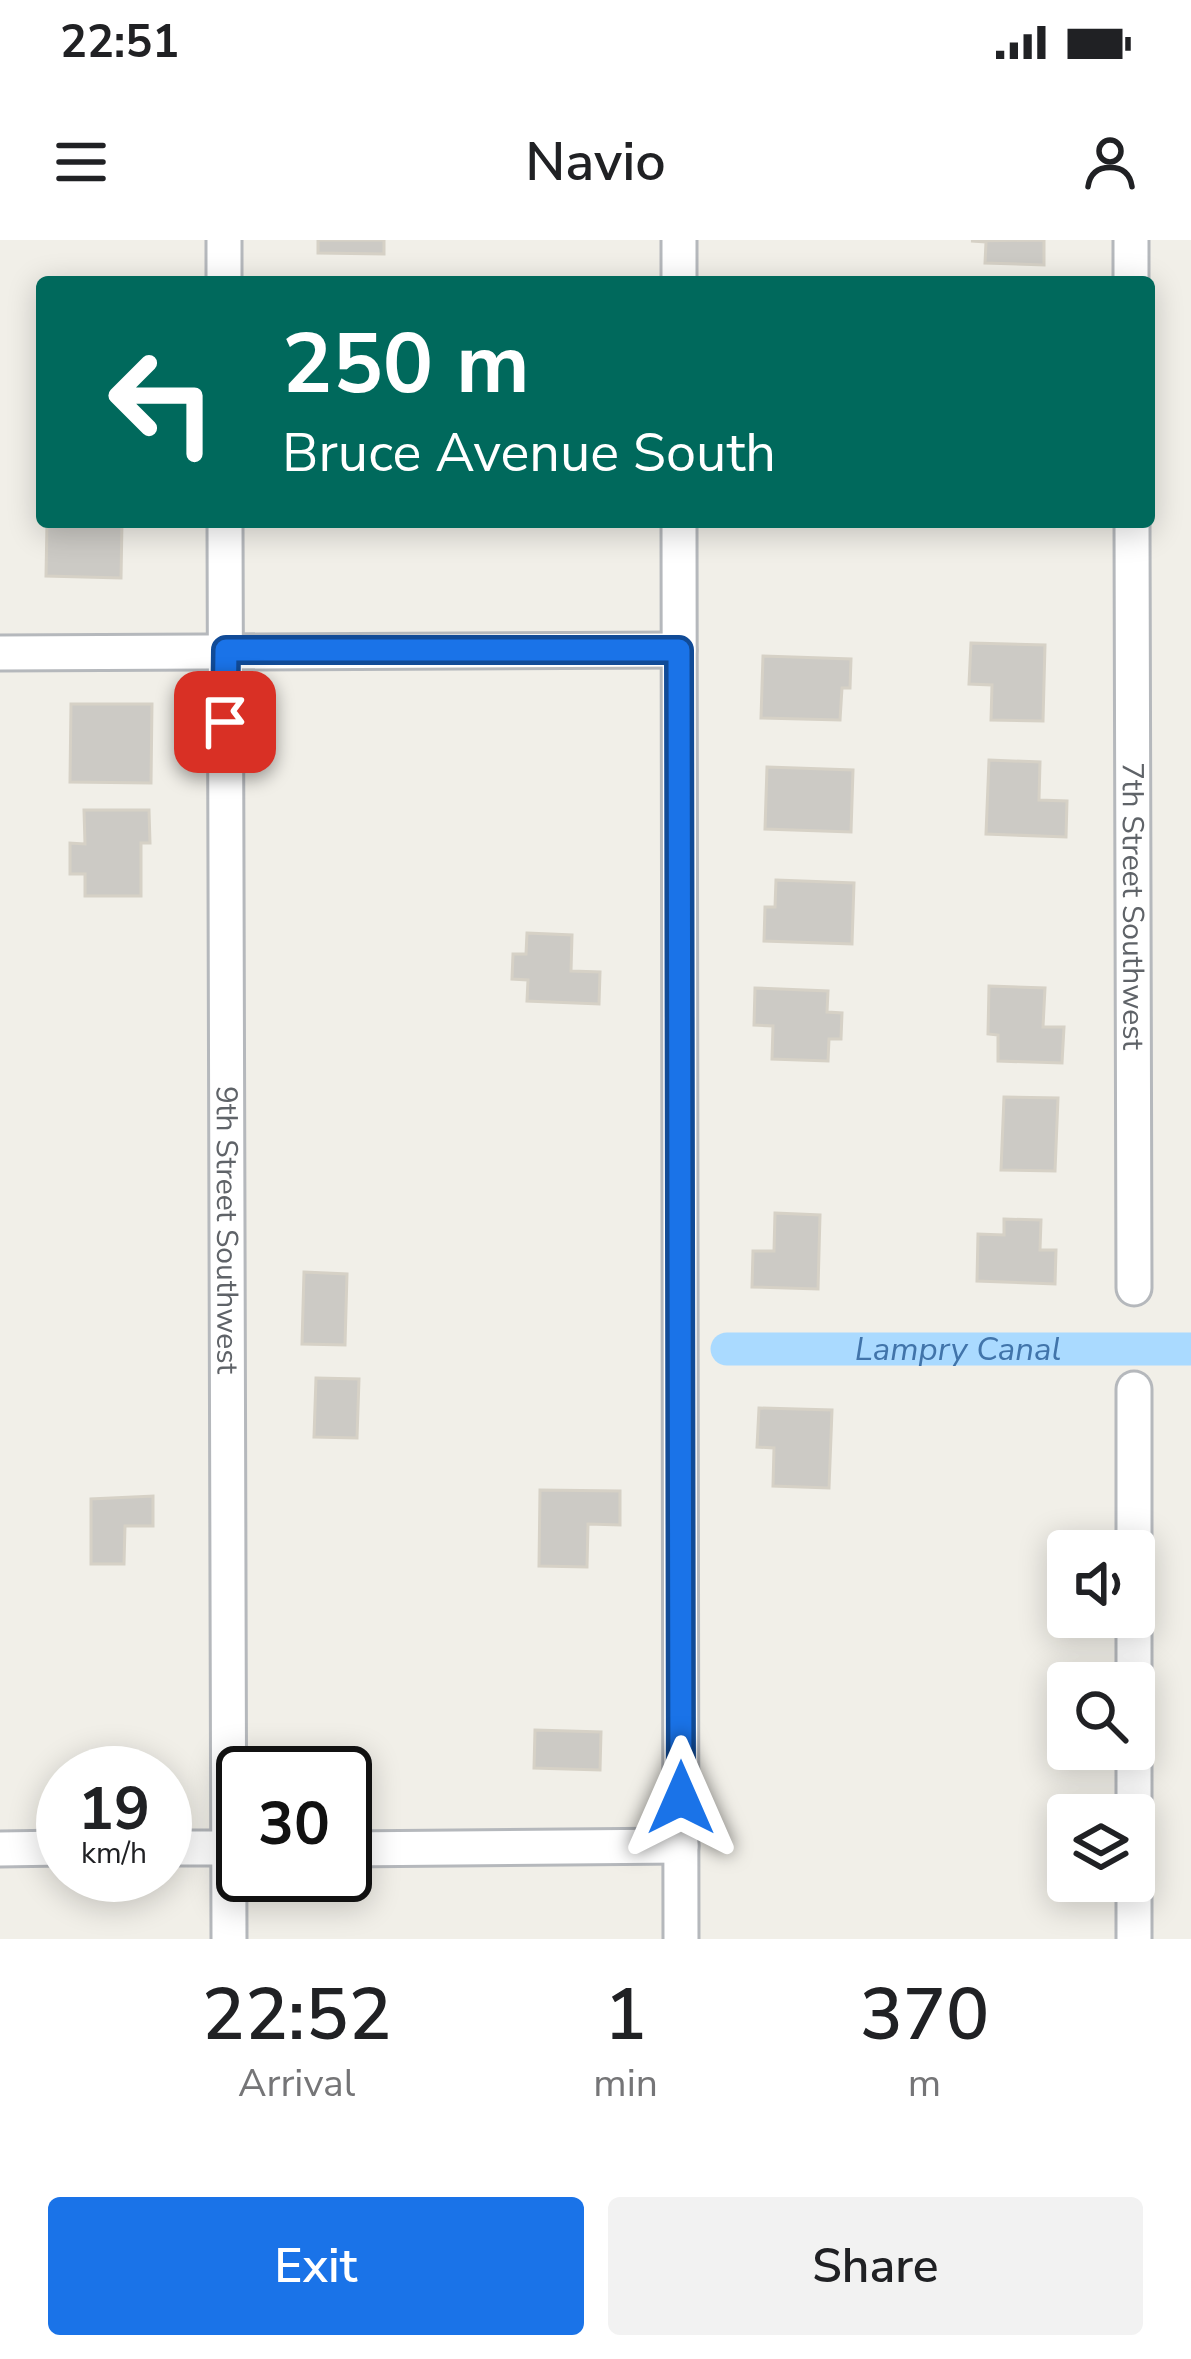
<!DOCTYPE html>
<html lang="en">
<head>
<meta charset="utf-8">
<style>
  body { margin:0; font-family:"Nunito Sans",sans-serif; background:#f2f2f2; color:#202124; height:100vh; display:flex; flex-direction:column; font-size:45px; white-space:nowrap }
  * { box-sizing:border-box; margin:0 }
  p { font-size:39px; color:#757577 }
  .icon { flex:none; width:66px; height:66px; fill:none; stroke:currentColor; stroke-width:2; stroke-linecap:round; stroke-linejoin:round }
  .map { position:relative; height:1699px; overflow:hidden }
  .drawer { display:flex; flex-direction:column; background:#fff; flex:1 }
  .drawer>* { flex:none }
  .banner { position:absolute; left:36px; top:36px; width:1119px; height:252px; border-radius:12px; box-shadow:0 6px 30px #0003; background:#00695c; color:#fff; overflow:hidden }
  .tools { position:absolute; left:1047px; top:1290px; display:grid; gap:24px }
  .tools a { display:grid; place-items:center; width:108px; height:108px; border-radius:12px; background:#fff; box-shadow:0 6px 30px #0003; font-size:60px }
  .speed { position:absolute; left:36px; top:1506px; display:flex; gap:24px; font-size:60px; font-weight:700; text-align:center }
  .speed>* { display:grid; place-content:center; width:156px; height:156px; border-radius:50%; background:#fff; box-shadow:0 6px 30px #0003; line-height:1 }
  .speed small { font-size:30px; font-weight:400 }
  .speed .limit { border:6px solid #111; border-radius:18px; background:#fff; color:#111 }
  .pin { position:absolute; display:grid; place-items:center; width:102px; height:102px; color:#fff; margin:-51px; border-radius:24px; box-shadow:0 6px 18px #0006 }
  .me { position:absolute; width:132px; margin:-66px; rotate:0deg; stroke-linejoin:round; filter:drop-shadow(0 0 9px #0008) }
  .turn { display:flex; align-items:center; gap:42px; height:252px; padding:0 48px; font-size:54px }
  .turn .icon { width:156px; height:156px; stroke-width:2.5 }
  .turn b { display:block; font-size:84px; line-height:102px }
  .eta { display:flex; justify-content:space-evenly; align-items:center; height:204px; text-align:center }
  .eta b { font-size:72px; font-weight:600; line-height:84px }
  .primary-button { display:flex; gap:24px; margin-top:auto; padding:24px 48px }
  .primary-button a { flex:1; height:138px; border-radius:12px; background:#1a73e8; color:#fff; font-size:48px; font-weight:600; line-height:138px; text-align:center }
  .primary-button a+a { background:#f2f2f2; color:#202124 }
  .status { display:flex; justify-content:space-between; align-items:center; height:84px; padding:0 60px; background:#fff; direction:ltr }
  .status svg { height:33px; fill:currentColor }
  header { display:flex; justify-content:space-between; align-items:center; height:156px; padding:0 48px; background:#fff; font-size:54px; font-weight:600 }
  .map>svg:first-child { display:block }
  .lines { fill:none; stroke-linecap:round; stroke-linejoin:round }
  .canal { stroke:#aadaff; stroke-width:33 }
  .building { fill:#cccac5; stroke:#d6d1c6; stroke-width:3 }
  .minor-casing { stroke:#b5b8bc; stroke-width:39 }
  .minor { stroke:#fff; stroke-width:33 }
  .route-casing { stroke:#114b97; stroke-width:30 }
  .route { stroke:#1a73e8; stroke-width:21 }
  .labels { text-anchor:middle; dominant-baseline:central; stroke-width:9; stroke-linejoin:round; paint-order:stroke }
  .street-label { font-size:30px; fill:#5f6368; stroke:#fff }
  .water-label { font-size:33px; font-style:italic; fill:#4174aa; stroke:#fff }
</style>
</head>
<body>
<div class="status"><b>22:51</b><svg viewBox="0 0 49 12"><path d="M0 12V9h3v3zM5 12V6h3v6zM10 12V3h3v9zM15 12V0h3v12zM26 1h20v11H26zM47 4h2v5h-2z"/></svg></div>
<header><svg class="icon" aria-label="menu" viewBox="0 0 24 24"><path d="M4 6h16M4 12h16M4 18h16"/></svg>Navio<svg class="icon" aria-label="person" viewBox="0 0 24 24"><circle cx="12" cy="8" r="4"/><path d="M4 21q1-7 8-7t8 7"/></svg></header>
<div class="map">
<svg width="1191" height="1699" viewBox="0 0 1191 1699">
  <rect width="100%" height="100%" fill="#f1efe8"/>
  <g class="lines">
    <path class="canal" id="s1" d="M727,1109H1191"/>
  </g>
  <g class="building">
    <polygon points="318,0 384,0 384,14 318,13"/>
    <polygon points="1044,0 1044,25 985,23 986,2 971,1"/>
    <polygon points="47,282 122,282 121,338 46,336"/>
    <polygon points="971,403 1045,405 1043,481 991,480 992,445 969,444"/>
    <polygon points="763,416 851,419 850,448 842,448 840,480 761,478"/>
    <polygon points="71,464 152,464 151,543 70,542"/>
    <polygon points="989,520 1040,522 1039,560 1067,561 1066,597 986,594"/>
    <polygon points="767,527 853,530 851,592 765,589"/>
    <polygon points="84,570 149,570 150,603 141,603 141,656 85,656 85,634 70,634 70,603 85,604"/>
    <polygon points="776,640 854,643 852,704 764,701 765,667 775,667"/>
    <polygon points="527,693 572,695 571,731 600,732 599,764 527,761 528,740 512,739 513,714 526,714"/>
    <polygon points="989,746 1045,748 1043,787 1064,787 1062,823 998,821 998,795 988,794"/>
    <polygon points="755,748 828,751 827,772 842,773 841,799 829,799 828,821 772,819 773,786 754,785"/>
    <polygon points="1004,857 1058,858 1055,931 1001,930"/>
    <polygon points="775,973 820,975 818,1049 752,1047 753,1011 774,1011"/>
    <polygon points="1004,979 1041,980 1040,1010 1056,1010 1055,1044 977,1041 978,994 1004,995"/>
    <polygon points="304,1032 347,1034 345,1105 302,1104"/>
    <polygon points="316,1138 359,1139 357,1198 314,1197"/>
    <polygon points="759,1168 832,1170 829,1248 773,1246 774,1208 757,1207"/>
    <polygon points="540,1250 620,1251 620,1285 588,1284 587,1327 539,1326"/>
    <polygon points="153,1256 153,1286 125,1286 124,1324 91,1324 91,1259"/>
    <polygon points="535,1490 601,1492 600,1530 534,1528"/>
  </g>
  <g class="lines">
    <g class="minor-casing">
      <g id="minor">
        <polyline points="224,0 224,42"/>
        <polyline points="679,0 679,42"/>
        <polyline points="1131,0 1131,42"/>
        <path id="s2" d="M225,282L229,1699"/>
        <polyline points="679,282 681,1699"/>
        <path id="s3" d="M1132,282L1134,1048"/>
        <polyline points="0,413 679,410"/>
        <polyline points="1134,1149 1134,1699"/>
        <polyline points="165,1608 243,1608"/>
        <polyline points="0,1609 63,1608"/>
        <polyline points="345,1609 681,1606"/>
      </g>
    </g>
    <use href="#minor" class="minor"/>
  </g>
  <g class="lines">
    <g class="route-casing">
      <polyline id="route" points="225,482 226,410 679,410 681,1558"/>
    </g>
    <use href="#route" class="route"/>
  </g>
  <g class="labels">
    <g class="street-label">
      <text stroke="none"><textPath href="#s3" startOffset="384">7th Street Southwest</textPath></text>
      <text stroke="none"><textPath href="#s2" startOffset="708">9th Street Southwest</textPath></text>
    </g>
    <g class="water-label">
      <text stroke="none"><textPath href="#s1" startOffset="231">Lampry Canal</textPath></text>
    </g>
  </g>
</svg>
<div class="tools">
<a><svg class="icon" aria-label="sound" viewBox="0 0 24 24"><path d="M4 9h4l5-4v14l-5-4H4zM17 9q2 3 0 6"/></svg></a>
<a><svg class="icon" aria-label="search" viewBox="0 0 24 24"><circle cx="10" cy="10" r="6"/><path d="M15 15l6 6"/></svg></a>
<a><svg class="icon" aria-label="layers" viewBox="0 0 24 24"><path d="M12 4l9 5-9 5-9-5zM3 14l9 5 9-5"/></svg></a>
</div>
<div class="speed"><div>19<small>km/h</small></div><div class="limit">30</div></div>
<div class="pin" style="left:225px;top:482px;background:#d93025"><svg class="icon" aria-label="arrive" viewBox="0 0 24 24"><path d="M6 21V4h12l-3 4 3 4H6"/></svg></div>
<svg class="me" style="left:681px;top:1558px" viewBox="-20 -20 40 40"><path d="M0-17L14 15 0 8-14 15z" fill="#1a73e8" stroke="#fff" stroke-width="4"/></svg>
<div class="banner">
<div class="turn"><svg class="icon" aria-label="left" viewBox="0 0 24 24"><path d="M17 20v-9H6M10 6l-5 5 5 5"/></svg><div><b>250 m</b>Bruce Avenue South</div></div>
</div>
</div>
<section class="drawer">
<div class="eta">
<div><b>22:52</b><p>Arrival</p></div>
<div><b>1</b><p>min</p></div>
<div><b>370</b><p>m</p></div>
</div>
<div class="primary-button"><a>Exit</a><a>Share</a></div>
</section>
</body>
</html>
